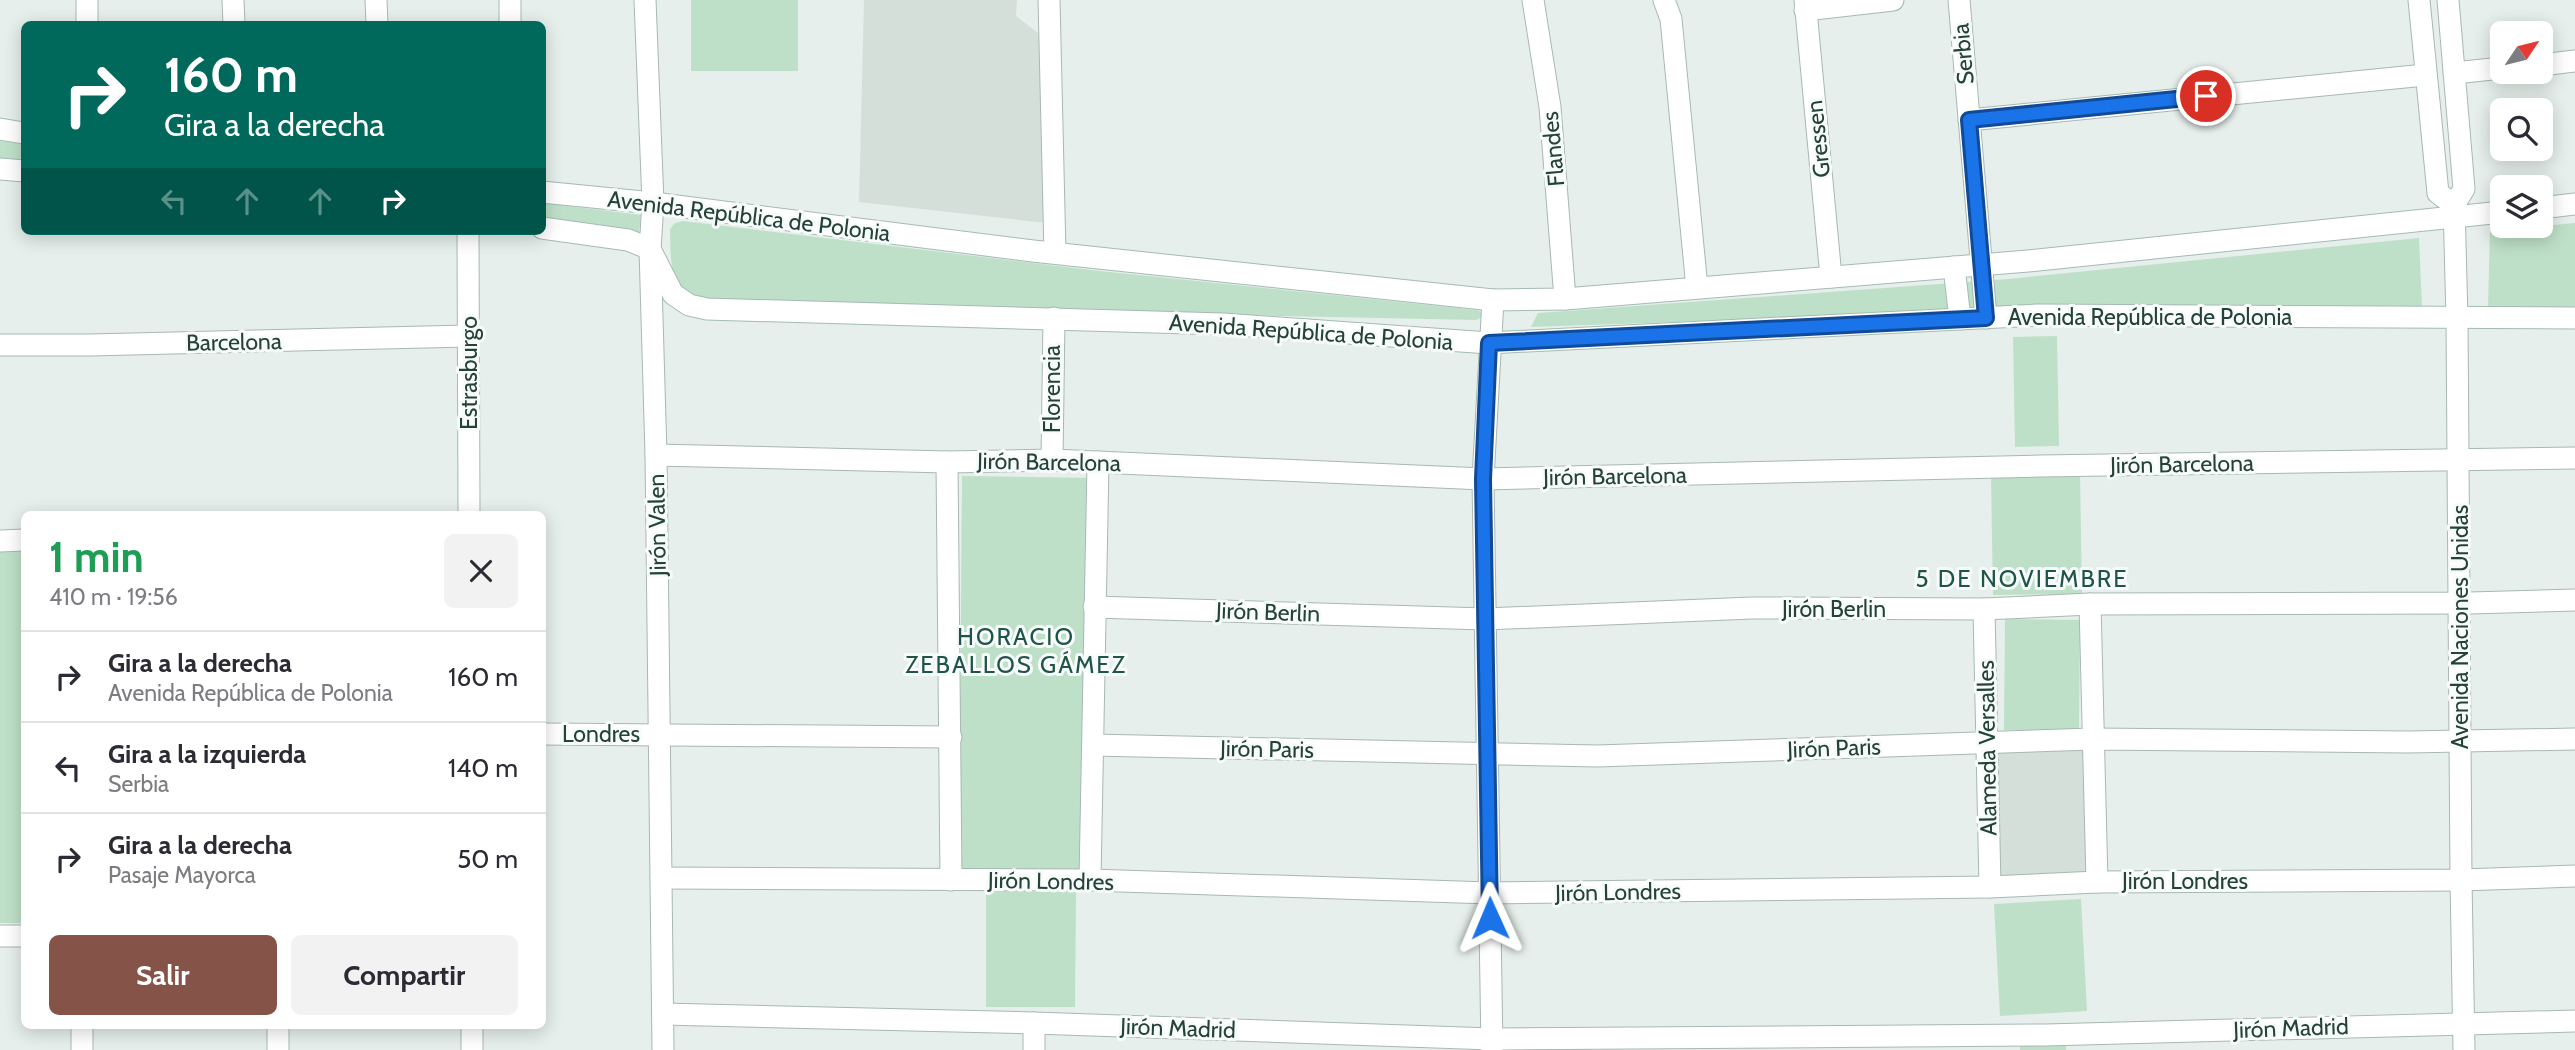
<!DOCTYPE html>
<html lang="es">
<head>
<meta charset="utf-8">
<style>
  body { margin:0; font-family:Cabin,sans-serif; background:#f2f2f3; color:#2b2b33; height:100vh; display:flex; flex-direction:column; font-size:26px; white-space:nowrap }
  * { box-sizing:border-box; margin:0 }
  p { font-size:23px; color:#7c7c81 }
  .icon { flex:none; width:38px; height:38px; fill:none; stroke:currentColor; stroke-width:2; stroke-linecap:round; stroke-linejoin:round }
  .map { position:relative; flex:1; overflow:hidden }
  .sheet { position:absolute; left:21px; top:511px; width:525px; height:518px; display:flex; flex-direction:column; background:#fff; border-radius:10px; box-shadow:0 4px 18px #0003 }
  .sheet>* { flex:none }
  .banner { position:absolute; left:21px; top:21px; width:525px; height:214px; border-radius:10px; box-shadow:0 4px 18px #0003; background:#00695c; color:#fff; overflow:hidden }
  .needle { width:46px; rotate:55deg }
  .fabs { position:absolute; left:2490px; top:21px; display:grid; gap:14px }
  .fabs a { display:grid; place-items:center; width:63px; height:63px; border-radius:10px; background:#fff; box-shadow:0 4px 18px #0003; font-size:35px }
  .pin { position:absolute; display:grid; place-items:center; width:60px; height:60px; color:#fff; margin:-30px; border:4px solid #fff; border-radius:50%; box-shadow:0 2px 7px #0007 }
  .me { position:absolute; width:77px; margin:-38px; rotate:359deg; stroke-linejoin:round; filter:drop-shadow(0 0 5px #0008) }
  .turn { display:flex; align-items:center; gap:24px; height:147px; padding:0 28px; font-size:32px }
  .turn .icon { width:91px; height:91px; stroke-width:2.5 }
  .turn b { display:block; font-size:49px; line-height:60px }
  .lanes { display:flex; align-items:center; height:66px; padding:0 28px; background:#0003; justify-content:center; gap:35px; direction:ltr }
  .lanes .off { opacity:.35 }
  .round { display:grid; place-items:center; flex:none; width:74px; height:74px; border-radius:10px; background:#f2f2f3 }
  .summary { display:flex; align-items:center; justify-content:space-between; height:119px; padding:0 28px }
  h1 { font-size:42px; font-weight:800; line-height:52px; color:#1e9e55 }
  .cta { display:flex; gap:14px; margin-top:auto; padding:14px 28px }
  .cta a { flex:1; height:80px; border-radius:10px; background:#855347; color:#fff; font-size:28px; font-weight:800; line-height:80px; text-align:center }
  .cta a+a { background:#f2f2f3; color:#2b2b33 }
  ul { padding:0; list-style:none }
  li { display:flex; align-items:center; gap:21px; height:91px; padding:0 28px; border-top:2px solid #e1e1e2 }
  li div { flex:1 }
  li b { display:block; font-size:26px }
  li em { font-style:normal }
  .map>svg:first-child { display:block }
  .built { fill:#d4dfda }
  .green { fill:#bfe0c8 }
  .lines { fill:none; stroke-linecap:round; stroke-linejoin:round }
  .minor-casing { stroke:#a8b8b2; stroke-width:23 }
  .tertiary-casing { stroke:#a8b8b2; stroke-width:23 }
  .secondary-casing { stroke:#a4bbb3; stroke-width:23 }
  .minor { stroke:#fff; stroke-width:21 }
  .tertiary { stroke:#fff; stroke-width:21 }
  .secondary { stroke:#fff; stroke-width:21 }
  .route-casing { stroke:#114b97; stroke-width:18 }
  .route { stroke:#1a73e8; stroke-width:12 }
  .labels { text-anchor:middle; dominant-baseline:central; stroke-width:6; stroke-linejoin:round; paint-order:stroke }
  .street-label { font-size:23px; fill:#24423a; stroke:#f7fbf9 }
  .neighbourhood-label { font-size:24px; letter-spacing:2px; fill:#1f5548; stroke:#f7fbf9 }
</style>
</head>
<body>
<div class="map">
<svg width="2575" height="1050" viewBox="0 0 2575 1050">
  <rect width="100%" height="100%" fill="#e6efeb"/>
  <g class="built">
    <polygon points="864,0 1017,0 1016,16 1047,40 1046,223 859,202"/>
    <polygon points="2087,745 2091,876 1994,881 1990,749"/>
  </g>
  <g class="green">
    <rect x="691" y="0" width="107" height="71"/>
    <polygon points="0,141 24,144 24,163 0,160"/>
    <polygon points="543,203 641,215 639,232 543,221"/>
    <path d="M683,221L1100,271L1477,310L1487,315L1476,320L933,309L693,298C668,277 671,261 670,229L675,223Z"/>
    <polygon points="2575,223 2575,308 2488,307 2490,231"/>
    <polygon points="2419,238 2422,307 1969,312 1531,327 1538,313 2008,279"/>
    <polygon points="2057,336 2059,446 2015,447 2013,337"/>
    <polygon points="962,476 1094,478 1088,875 964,877 959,866"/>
    <polygon points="2080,476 2082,594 1993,595 1991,477"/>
    <rect x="0" y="544" width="24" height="379"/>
    <polygon points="2005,619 2080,620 2079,730 2004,730"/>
    <polygon points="986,891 1076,892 1075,1007 986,1007"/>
    <polygon points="2081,899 2087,1011 2000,1016 1994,904"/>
    <polygon points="2066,1043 2066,1050 2020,1050 2020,1044"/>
  </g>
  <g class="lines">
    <g class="minor-casing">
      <g id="minor">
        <polyline points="87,0 87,24"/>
        <polyline points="233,0 234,24"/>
        <polyline points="376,0 377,24"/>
        <polyline points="510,0 510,24"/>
        <polyline points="645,0 653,203 650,249 656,455 663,1050"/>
        <polyline points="1049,0 1055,253"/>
        <polyline points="1533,0 1550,107 1565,299"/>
        <polyline points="1664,0 1671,19 1697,288"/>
        <polyline points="1805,0 1831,277"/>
        <polyline points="1959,0 1986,318"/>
        <polyline points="1805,10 1893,0"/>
        <polyline points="2541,65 2575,61"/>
        <polyline points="2454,73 2502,68"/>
        <polyline points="1969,120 2425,75"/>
        <polyline points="468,231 469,514"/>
        <polyline points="0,345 90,345 468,336"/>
        <polyline points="656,455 947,462 1052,460 1483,479 2040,466 2575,458"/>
        <polyline points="1052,460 1054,318"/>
        <polyline points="947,462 951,880"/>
        <polyline points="0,541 24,540"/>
        <polyline points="2090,604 2097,882"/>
        <polyline points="1094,607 1485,619 1752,608 1984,609 2090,604 2470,603 2575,600"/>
        <polyline points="1984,609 1990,887"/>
        <polyline points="542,734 951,737"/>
        <polyline points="1093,745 1598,756 2092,739 2408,742 2575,739"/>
        <polyline points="661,878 1090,880 1489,893 1990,887 2097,882 2461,880 2575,876"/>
        <polyline points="1090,880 1098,462"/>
        <polyline points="0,936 24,936"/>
        <polyline points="663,1014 1034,1023 1492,1039 2046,1035 2575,1021"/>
        <polyline points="278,1026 278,1050"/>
        <polyline points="472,1026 472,1050"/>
        <polyline points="82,1050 82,1026"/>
        <polyline points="1034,1050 1034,1023"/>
      </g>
    </g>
    <g class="tertiary-casing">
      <g id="tertiary">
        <polyline points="2419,0 2438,193 2454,205"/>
        <polyline points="2448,0 2464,189 2454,205 2457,319 2461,880 2464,1050"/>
        <polyline points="1492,1050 1483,479 1493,300"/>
      </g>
    </g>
    <g class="secondary-casing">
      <g id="secondary">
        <polyline points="0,129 24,133"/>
        <polyline points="0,169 24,171"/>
        <polyline points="542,192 653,203 1033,251 1493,300 1565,299 2028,261 2502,212"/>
        <polyline points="2541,208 2575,204"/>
        <polyline points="542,228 628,240 650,249 673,294 689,305 707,309 1223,324 1489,343 2037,315 2575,318"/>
        <polyline points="1954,267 1960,319"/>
      </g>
    </g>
    <use href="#minor" class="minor"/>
    <use href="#tertiary" class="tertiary"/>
    <use href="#secondary" class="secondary"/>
  </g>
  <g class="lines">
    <g class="route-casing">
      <polyline id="route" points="1490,918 1483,479 1489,343 1986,318 1969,120 2206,96"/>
    </g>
    <use href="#route" class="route"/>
  </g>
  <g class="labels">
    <g class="street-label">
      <text transform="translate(1963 54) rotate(-95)">Serbia</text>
      <text transform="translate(1818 139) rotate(-96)">Gressen</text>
      <text transform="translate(1553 149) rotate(-95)">Flandes</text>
      <text transform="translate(749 216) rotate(7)">Avenida República de Polonia</text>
      <text x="2150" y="317">Avenida República de Polonia</text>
      <text transform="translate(1311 332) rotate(4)">Avenida República de Polonia</text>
      <text transform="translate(234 342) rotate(-1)">Barcelona</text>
      <text transform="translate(469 373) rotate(-90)">Estrasburgo</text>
      <text transform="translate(1052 389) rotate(-90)">Florencia</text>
      <text transform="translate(1049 462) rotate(1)">Jirón Barcelona</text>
      <text transform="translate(2182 464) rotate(-1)">Jirón Barcelona</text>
      <text transform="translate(1615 476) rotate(-1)">Jirón Barcelona</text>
      <text transform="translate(657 525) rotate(-91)">Jirón Valen</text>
      <text x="1834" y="609">Jirón Berlin</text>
      <text transform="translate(1268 612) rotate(2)">Jirón Berlin</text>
      <text transform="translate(2460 627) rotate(-90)">Avenida Naciones Unidas</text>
      <text x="601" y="734">Londres</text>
      <text transform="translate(1834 748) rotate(-2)">Jirón Paris</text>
      <text transform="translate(1987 748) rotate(-91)">Alameda Versalles</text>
      <text transform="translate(1267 749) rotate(1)">Jirón Paris</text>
      <text transform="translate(1051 881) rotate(1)">Jirón Londres</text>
      <text x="2185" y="881">Jirón Londres</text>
      <text transform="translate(1618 892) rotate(-1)">Jirón Londres</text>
      <text transform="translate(1178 1028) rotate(2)">Jirón Madrid</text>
      <text transform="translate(2291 1028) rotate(-2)">Jirón Madrid</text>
    </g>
    <g class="neighbourhood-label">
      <text x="2022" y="578">5 DE NOVIEMBRE</text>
      <text x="1016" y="636">HORACIO<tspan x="1016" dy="28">ZEBALLOS GÁMEZ</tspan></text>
    </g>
  </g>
</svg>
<div class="fabs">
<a><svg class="needle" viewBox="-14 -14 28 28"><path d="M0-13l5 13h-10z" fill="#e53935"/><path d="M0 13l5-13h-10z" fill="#7c7c81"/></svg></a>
<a><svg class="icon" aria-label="search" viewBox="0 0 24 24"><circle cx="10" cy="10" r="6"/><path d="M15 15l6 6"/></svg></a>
<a><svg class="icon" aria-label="layers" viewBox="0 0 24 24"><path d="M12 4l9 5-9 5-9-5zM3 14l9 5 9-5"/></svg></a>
</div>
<div class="pin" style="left:2206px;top:96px;background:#d93025"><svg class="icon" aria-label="arrive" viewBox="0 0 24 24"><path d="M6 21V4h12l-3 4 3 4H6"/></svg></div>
<svg class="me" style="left:1490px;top:918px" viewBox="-20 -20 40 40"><path d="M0-17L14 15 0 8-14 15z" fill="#1a73e8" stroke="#fff" stroke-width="4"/></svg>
<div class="banner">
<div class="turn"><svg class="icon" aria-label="right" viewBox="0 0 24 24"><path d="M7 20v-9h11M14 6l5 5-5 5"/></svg><div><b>160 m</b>Gira a la derecha</div></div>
<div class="lanes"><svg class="icon off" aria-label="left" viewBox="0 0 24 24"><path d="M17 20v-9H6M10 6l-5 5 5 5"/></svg><svg class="icon off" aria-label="ahead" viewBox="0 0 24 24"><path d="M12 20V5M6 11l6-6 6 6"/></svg><svg class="icon off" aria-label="ahead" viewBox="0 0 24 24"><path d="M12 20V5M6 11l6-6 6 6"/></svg><svg class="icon" aria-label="right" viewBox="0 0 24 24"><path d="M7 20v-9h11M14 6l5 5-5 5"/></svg></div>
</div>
<section class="sheet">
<div class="summary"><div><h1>1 min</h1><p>410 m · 19:56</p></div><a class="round"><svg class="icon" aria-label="close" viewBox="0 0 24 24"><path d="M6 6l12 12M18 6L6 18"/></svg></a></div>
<ul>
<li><svg class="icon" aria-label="right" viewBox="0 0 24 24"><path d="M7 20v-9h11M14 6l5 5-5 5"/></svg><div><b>Gira a la derecha</b><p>Avenida República de Polonia</p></div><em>160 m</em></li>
<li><svg class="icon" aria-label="left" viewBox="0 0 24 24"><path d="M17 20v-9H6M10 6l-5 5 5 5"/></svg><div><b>Gira a la izquierda</b><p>Serbia</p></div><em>140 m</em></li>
<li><svg class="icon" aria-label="right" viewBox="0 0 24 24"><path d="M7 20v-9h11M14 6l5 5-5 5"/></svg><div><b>Gira a la derecha</b><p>Pasaje Mayorca</p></div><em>50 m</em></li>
</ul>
<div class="cta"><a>Salir</a><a>Compartir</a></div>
</section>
</div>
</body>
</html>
